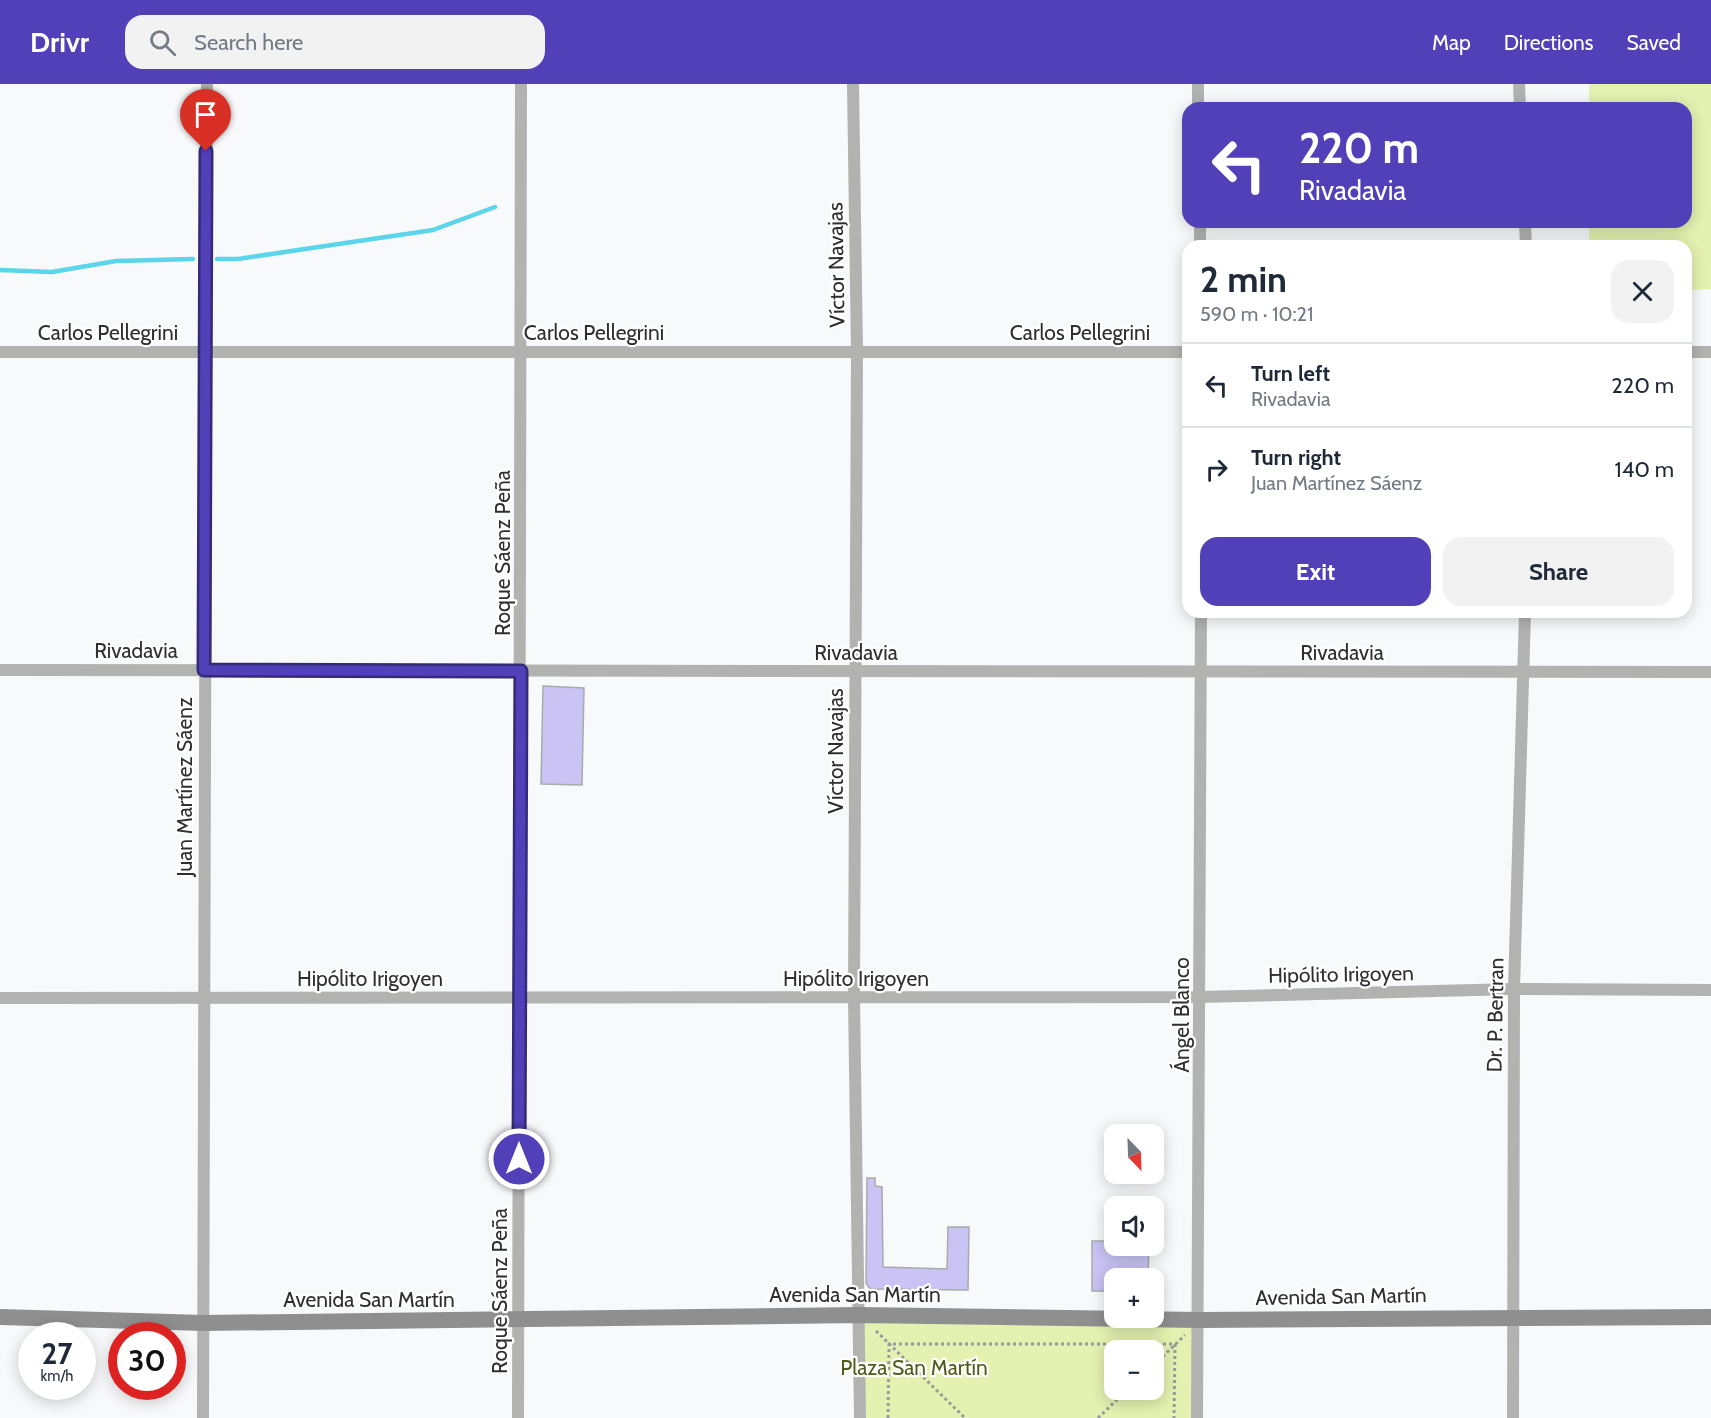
<!DOCTYPE html>
<html lang="en">
<head>
<meta charset="utf-8">
<style>
  body { margin:0; font-family:Cabin,sans-serif; background:#f2f2f3; color:#1f2937; height:100vh; display:flex; flex-direction:column; font-size:22px; white-space:nowrap }
  * { box-sizing:border-box; margin:0 }
  p { font-size:20px; color:#747a83 }
  .icon { flex:none; width:33px; height:33px; fill:none; stroke:currentColor; stroke-width:2; stroke-linecap:round; stroke-linejoin:round }
  .map { position:relative; flex:1; overflow:hidden }
  .details { position:absolute; left:1182px; top:156px; width:510px; height:378px; display:flex; flex-direction:column; background:#fff; border-radius:18px; box-shadow:0 3px 15px #0003 }
  .details>* { flex:none }
  .banner { position:absolute; left:1182px; top:18px; width:510px; height:126px; border-radius:18px; box-shadow:0 3px 15px #0003; background:#5140b7; color:#fff; overflow:hidden }
  .needle { width:39px; rotate:157deg }
  .fabs { position:absolute; left:1104px; top:1040px; display:grid; gap:12px }
  .fabs a { display:grid; place-items:center; width:60px; height:60px; border-radius:12px; background:#fff; box-shadow:0 3px 15px #0003; font-size:30px }
  .speed { position:absolute; left:18px; top:1238px; display:flex; gap:12px; font-size:30px; font-weight:700; text-align:center }
  .speed>* { display:grid; place-content:center; width:78px; height:78px; border-radius:50%; background:#fff; box-shadow:0 3px 15px #0003; line-height:1 }
  .speed small { font-size:15px; font-weight:400 }
  .speed .limit { border:9px solid #d22; background:#fff; color:#111 }
  .pin { position:absolute; display:grid; place-items:center; width:51px; height:51px; color:#fff; margin:-62px -26px; border-radius:50% 50% 50% 0; rotate:-45deg; box-shadow:0 0 6px #0007 }
  .pin .icon { rotate:45deg }
  .me { position:absolute; width:66px; margin:-33px; rotate:0deg; stroke-linejoin:round; filter:drop-shadow(0 0 4px #0008) }
  .turn { display:flex; align-items:center; gap:21px; height:126px; padding:0 18px; font-size:27px }
  .turn .icon { width:78px; height:78px; stroke-width:2.5 }
  .turn b { display:block; font-size:42px; line-height:51px }
  .round { display:grid; place-items:center; flex:none; width:63px; height:63px; border-radius:18px; background:#f2f2f3 }
  .overview { display:flex; align-items:center; justify-content:space-between; height:102px; padding:0 18px }
  h1 { font-size:36px; font-weight:700; line-height:45px }
  .button { display:flex; gap:12px; margin-top:auto; padding:12px 18px }
  .button a { flex:1; height:69px; border-radius:18px; background:#5140b7; color:#fff; font-size:24px; font-weight:700; line-height:69px; text-align:center }
  .button a+a { background:#f2f2f3; color:#1f2937 }
  ul { padding:0; list-style:none }
  li { display:flex; align-items:center; gap:18px; height:84px; padding:0 18px; border-top:2px solid #e0e1e3 }
  li div { flex:1 }
  li b { display:block; font-size:22px }
  li em { font-style:normal }
  header { display:flex; align-items:center; gap:36px; box-sizing:border-box; height:84px; padding:0 30px; background:#5140b7; color:#fff }
  header strong { font-size:28px }
  nav { display:flex; gap:33px; margin-inline-start:auto; font-size:21px }
  .search { width:420px; height:54px; background:#f2f2f3; display:flex; align-items:center; gap:15px; box-sizing:border-box; padding:0 21px; border-radius:18px; color:#747a83; font-size:22px }
  .map>svg:first-child { display:block }
  .green { fill:#e5f1b0; fill-rule:evenodd }
  .lines { fill:none; stroke-linecap:round; stroke-linejoin:round }
  .stream { stroke:#5ad5e9; stroke-width:4.5 }
  .building { fill:#cac3f4; stroke:#aaaaab; stroke-width:1.5 }
  .path { stroke:#9a9b9c; stroke-width:3; stroke-dasharray:3 3; stroke-linecap:butt }
  .street { stroke:#b2b2b1; stroke-width:12 }
  .secondary { stroke:#908f8f; stroke-width:16 }
  .route-casing { stroke:#352a77; stroke-width:15 }
  .route { stroke:#5140b7; stroke-width:10 }
  .labels { text-anchor:middle; dominant-baseline:central; stroke-width:4.5; stroke-linejoin:round; paint-order:stroke }
  .street-label { font-size:21px; fill:#2f2f30; stroke:#fff }
  .park-label { font-size:21px; fill:#525a1c; stroke:#fff }
</style>
</head>
<body>
<header>
<strong>Drivr</strong>
<div class="search"><svg class="icon" aria-label="search" viewBox="0 0 24 24"><circle cx="10" cy="10" r="6"/><path d="M15 15l6 6"/></svg>Search here</div>
<nav><a>Map</a><a>Directions</a><a>Saved</a></nav>
</header>
<div class="map">
<svg width="1711" height="1334" viewBox="0 0 1711 1334">
  <rect width="100%" height="100%" fill="#f7f9fa"/>
  <g class="green">
    <polygon points="1589,0 1711,0 1711,205 1686,206 1686,162 1589,162 1589,138 1686,138 1686,24 1589,24"/>
    <path d="M859,1231L1199,1236L1197,1334H860ZM1114,1266H1154V1305H1114Z"/>
  </g>
  <g class="lines">
    <g class="stream">
      <polyline points="217,175 238,175 433,146 495,123"/>
      <polyline points="0,186 52,188 116,177 193,175"/>
    </g>
  </g>
  <g class="building">
    <polygon points="543,602 584,604 582,701 541,700"/>
    <polygon points="867,1094 875,1094 875,1102 882,1103 883,1183 947,1185 948,1143 969,1143 968,1206 870,1205 866,1199"/>
    <polygon points="1092,1157 1114,1157 1114,1161 1149,1161 1148,1194 1114,1194 1114,1207 1092,1207"/>
  </g>
  <g class="lines">
    <g class="path">
      <polyline points="876,1247 965,1334"/>
      <polyline points="1154,1281 1185,1251"/>
      <polyline points="888,1334 889,1260 1175,1260 1174,1334"/>
      <polyline points="1098,1334 1128,1305"/>
    </g>
    <g class="street">
      <polyline points="853,0 857,268 854,913 860,1334"/>
      <polyline points="1198,0 1198,24"/>
      <polyline points="1519,0 1520,24"/>
      <polyline points="1200,138 1200,162"/>
      <polyline points="1525,138 1526,162"/>
      <polyline points="0,268 1188,268"/>
      <polyline points="1686,268 1711,268"/>
      <polyline points="0,586 1711,588"/>
      <polyline points="0,914 1200,913 1514,905 1711,906"/>
      <polyline points="203,1334 207,0"/>
      <polyline points="518,1334 521,0"/>
      <polyline points="1197,1334 1201,528"/>
      <polyline points="1513,1334 1514,905 1525,528"/>
    </g>
    <polyline class="secondary" points="0,1233 204,1239 859,1231 1199,1236 1711,1233"/>
  </g>
  <g class="lines">
    <g class="route-casing">
      <polyline id="route" points="206,67 204,586 521,587 519,1075"/>
    </g>
    <use href="#route" class="route"/>
  </g>
  <g class="labels">
    <g class="street-label">
      <text transform="translate(836 181) rotate(-91)">Víctor Navajas</text>
      <text x="108" y="248">Carlos Pellegrini</text>
      <text x="594" y="248">Carlos Pellegrini</text>
      <text x="1080" y="248">Carlos Pellegrini</text>
      <text transform="translate(502 469) rotate(-90)">Roque Sáenz Peña</text>
      <text x="136" y="566">Rivadavia</text>
      <text x="856" y="568">Rivadavia</text>
      <text x="1342" y="568">Rivadavia</text>
      <text transform="translate(835 667) rotate(-90)">Víctor Navajas</text>
      <text transform="translate(184 703) rotate(-90)">Juan Martínez Sáenz</text>
      <text transform="translate(1341 890) rotate(-1)">Hipólito Irigoyen</text>
      <text x="370" y="894">Hipólito Irigoyen</text>
      <text x="856" y="894">Hipólito Irigoyen</text>
      <text transform="translate(1181 931) rotate(-90)">Ángel Blanco</text>
      <text transform="translate(1495 931) rotate(-89)">Dr. P. Bertran</text>
      <text transform="translate(499 1207) rotate(-90)">Roque Sáenz Peña</text>
      <text x="855" y="1210">Avenida San Martín</text>
      <text transform="translate(1341 1212) rotate(-1)">Avenida San Martín</text>
      <text x="369" y="1215">Avenida San Martín</text>
    </g>
    <g class="park-label">
      <text x="914" y="1283">Plaza San Martín</text>
    </g>
  </g>
</svg>
<div class="fabs">
<a><svg class="needle" viewBox="-14 -14 28 28"><path d="M0-13l5 13h-10z" fill="#e53935"/><path d="M0 13l5-13h-10z" fill="#747a83"/></svg></a>
<a><svg class="icon" aria-label="sound" viewBox="0 0 24 24"><path d="M4 9h4l5-4v14l-5-4H4zM17 9q2 3 0 6"/></svg></a>
<a>+</a>
<a>−</a>
</div>
<div class="speed"><div>27<small>km/h</small></div><div class="limit">30</div></div>
<div class="pin" style="left:206px;top:67px;background:#d93025"><svg class="icon" aria-label="arrive" viewBox="0 0 24 24"><path d="M6 21V4h12l-3 4 3 4H6"/></svg></div>
<svg class="me" style="left:519px;top:1075px" viewBox="-20 -20 40 40"><circle r="17" fill="#5140b7" stroke="#fff" stroke-width="3"/><path d="M0-11L8 9 0 5-8 9z" fill="#fff"/></svg>
<div class="banner">
<div class="turn"><svg class="icon" aria-label="left" viewBox="0 0 24 24"><path d="M17 20v-9H6M10 6l-5 5 5 5"/></svg><div><b>220 m</b>Rivadavia</div></div>
</div>
<section class="details">
<div class="overview"><div><h1>2 min</h1><p>590 m · 10:21</p></div><a class="round"><svg class="icon" aria-label="close" viewBox="0 0 24 24"><path d="M6 6l12 12M18 6L6 18"/></svg></a></div>
<ul>
<li><svg class="icon" aria-label="left" viewBox="0 0 24 24"><path d="M17 20v-9H6M10 6l-5 5 5 5"/></svg><div><b>Turn left</b><p>Rivadavia</p></div><em>220 m</em></li>
<li><svg class="icon" aria-label="right" viewBox="0 0 24 24"><path d="M7 20v-9h11M14 6l5 5-5 5"/></svg><div><b>Turn right</b><p>Juan Martínez Sáenz</p></div><em>140 m</em></li>
</ul>
<div class="button"><a>Exit</a><a>Share</a></div>
</section>
</div>
</body>
</html>
